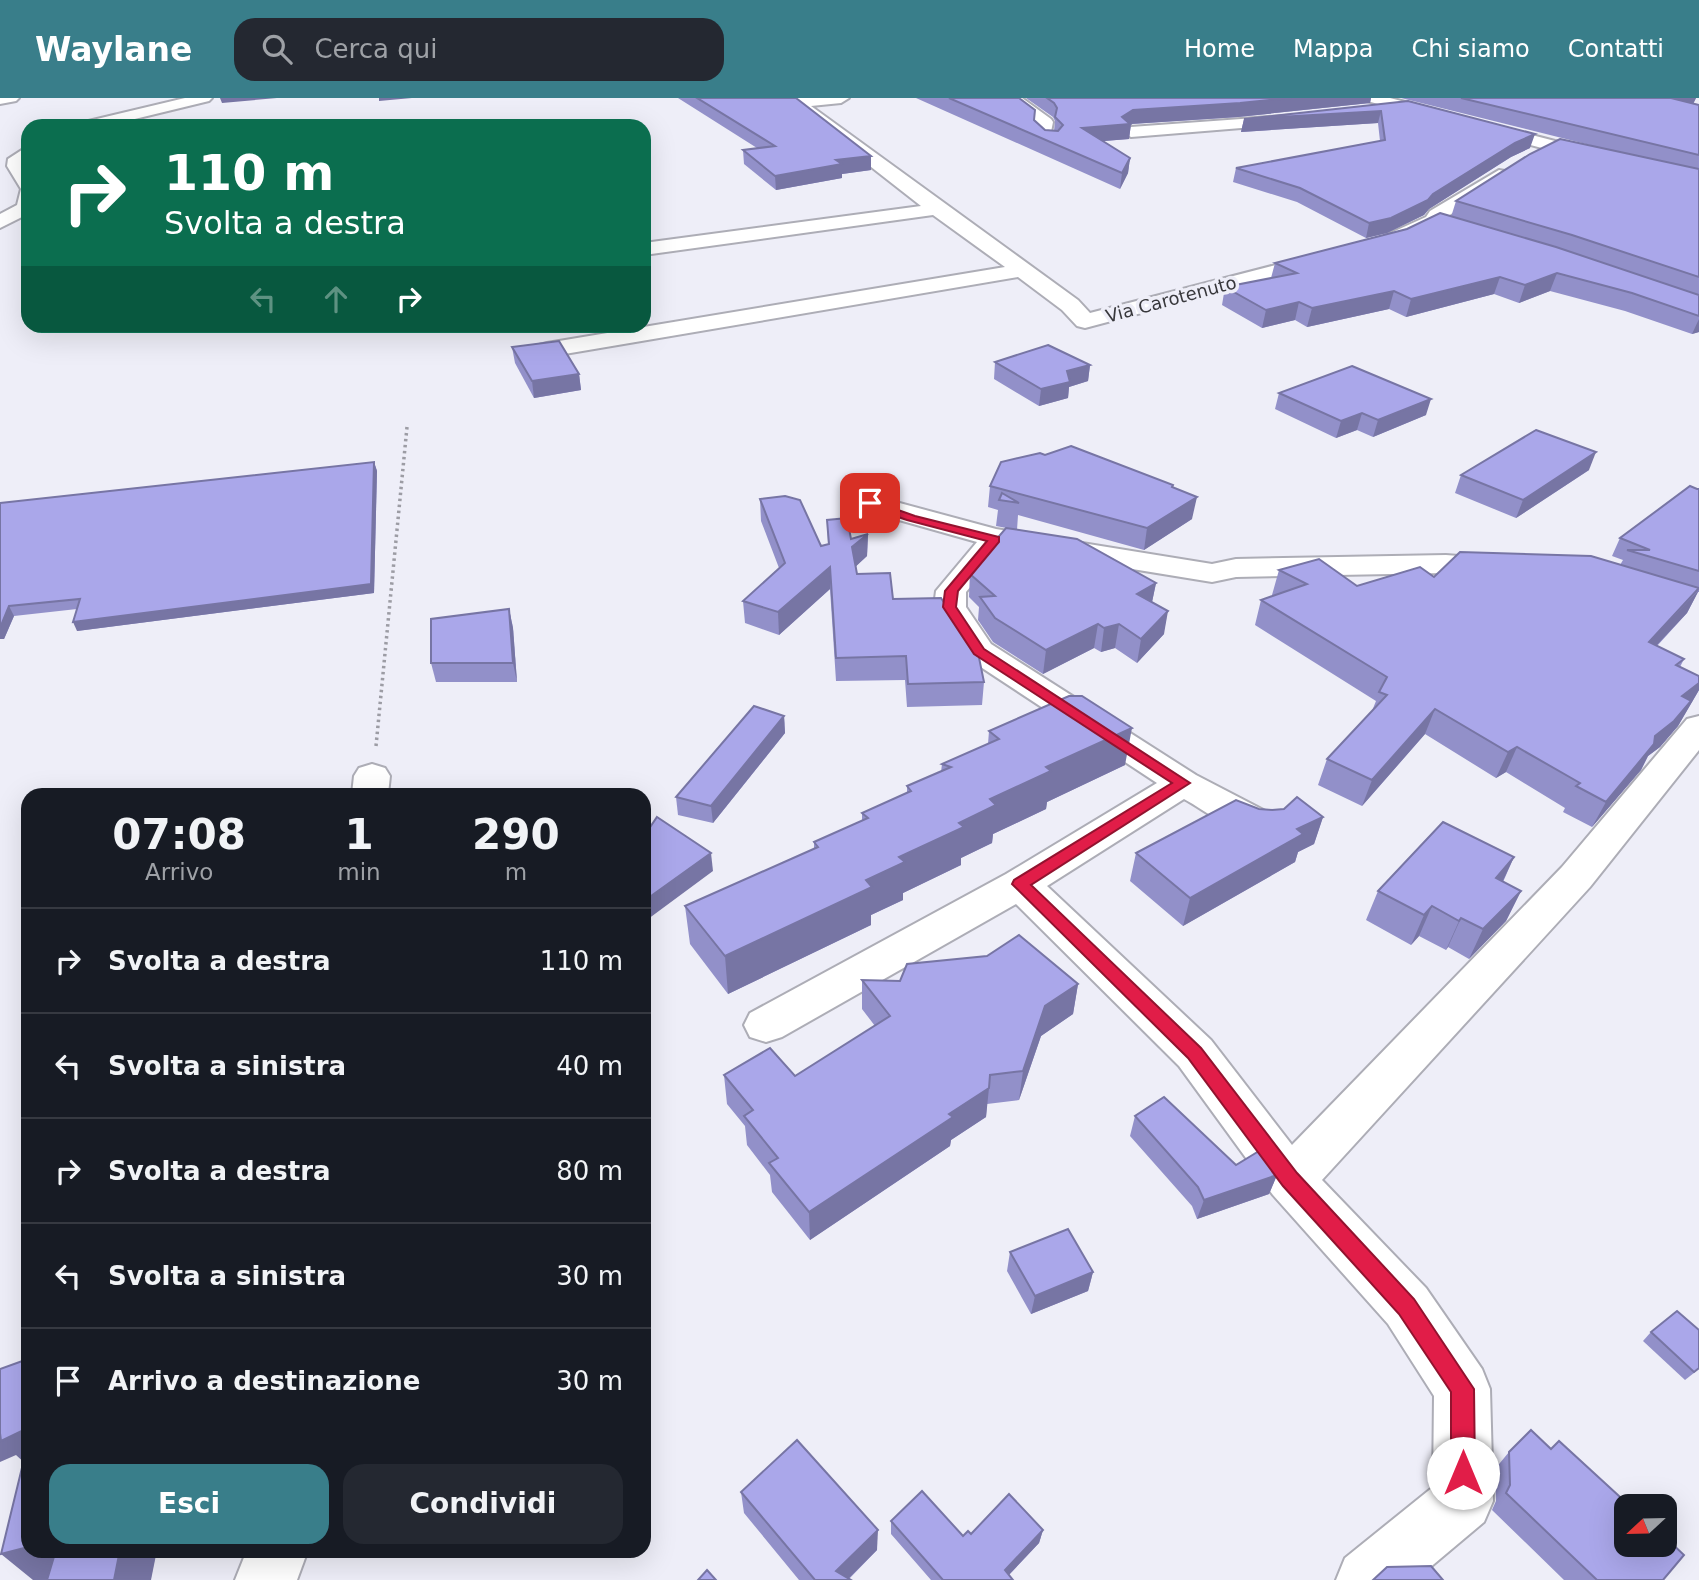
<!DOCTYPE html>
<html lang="it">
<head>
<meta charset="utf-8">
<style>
  body { margin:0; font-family:"DejaVu Sans",sans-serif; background:#242831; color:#f1f3f6; height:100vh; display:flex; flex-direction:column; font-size:26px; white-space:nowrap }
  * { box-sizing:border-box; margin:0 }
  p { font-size:23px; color:#9ea1a6 }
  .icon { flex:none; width:38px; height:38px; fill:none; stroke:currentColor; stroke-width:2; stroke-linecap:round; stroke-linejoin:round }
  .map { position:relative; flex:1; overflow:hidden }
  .drawer { position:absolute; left:21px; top:690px; width:630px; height:770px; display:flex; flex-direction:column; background:#171b24; border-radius:21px; box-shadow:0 7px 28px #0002 }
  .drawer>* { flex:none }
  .guide { position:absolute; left:21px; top:21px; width:630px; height:214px; border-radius:21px; box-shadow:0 7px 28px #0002; background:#0b6e4f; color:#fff; overflow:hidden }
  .needle { width:46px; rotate:248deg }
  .controls { position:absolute; left:1614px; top:1396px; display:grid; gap:14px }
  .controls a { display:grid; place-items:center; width:63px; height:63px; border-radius:14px; background:#171b24; box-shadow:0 7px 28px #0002; font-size:35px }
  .pin { position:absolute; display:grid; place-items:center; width:60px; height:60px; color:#fff; margin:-30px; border-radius:14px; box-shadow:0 4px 10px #0006 }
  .me { position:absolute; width:77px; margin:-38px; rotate:0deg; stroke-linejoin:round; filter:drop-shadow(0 0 5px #0008) }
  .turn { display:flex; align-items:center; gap:24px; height:147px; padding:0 28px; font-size:32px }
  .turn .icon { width:91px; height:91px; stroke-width:2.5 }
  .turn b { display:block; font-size:49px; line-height:60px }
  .lanes { display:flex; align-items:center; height:66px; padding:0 28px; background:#0003; justify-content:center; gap:35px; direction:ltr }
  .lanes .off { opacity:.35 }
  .eta { display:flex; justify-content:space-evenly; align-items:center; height:119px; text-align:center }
  .eta b { font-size:42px; font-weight:600; line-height:49px }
  .button { display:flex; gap:14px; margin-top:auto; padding:14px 28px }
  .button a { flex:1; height:80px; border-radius:21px; background:#397e8a; color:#fff; font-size:28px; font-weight:600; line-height:80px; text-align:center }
  .button a+a { background:#242831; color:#f1f3f6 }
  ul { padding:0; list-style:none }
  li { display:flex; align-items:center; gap:21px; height:105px; padding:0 28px; border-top:2px solid #363941 }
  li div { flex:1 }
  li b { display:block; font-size:26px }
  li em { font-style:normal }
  header { display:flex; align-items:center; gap:42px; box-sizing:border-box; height:98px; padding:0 35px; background:#397e8a; color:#fff }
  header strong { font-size:33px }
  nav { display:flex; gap:38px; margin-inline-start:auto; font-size:24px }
  .search { width:490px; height:63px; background:#242831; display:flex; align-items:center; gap:18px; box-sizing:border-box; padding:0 24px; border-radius:21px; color:#9ea1a6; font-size:26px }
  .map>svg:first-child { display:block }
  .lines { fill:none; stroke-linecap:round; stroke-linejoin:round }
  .minor-casing { stroke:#adadb6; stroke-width:4 }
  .path { stroke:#9c9ca4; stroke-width:3.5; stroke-dasharray:2.5 3.5; stroke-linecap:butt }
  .minor { fill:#fff; fill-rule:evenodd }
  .wall { fill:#9290c9 }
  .shaded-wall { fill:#7775a4 }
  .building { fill:#aaa7ea; stroke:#7775a4; stroke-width:2 }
  .route { fill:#e11d48; stroke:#92132f; stroke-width:2 }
  .labels { text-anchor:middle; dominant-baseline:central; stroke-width:7; stroke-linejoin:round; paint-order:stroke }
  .far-street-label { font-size:18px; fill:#38383c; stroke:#eeeef8 }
</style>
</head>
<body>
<header>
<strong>Waylane</strong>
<div class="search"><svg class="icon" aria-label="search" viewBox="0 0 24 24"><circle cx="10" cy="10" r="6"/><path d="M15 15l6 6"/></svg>Cerca qui</div>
<nav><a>Home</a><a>Mappa</a><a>Chi siamo</a><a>Contatti</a></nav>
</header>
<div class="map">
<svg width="1699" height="1482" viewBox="0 0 1699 1482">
  <rect width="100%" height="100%" fill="#eeeef8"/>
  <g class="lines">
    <g class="minor-casing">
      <g id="minor">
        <polygon points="0,0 19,0 16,3 0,6"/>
        <polygon points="185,0 212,0 209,3 106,28 78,28 80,25"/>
        <polygon points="783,0 849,0 841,5 811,8 1078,202 1090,215 1322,155 1329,157 1332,161 1329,165 1085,230 1077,228 1062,212 1018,179 547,259 539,257 535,252 539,247 547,245 1005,169 933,117 644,157 644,145 921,108"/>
        <polygon points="1004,0 1022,0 1051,21 1053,24 1051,34 1059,42 1057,45 1045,45 1035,35 1037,25"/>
        <polygon points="1364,0 1390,0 1555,43 1699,75 1699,85 1553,53 1367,3"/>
        <polygon points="1296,17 1304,22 1302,25 1131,39 1123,34 1131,29"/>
        <polygon points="28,48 28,61 25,68 28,74 28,116 0,130 0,116 17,107 21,91 7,68 8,61"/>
        <polygon points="1499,72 1505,73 1508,77 1505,81 1445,120 1441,127 1393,147 1383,141 1386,137 1426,119 1430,113"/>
        <path d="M870,397L996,431L1212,466L1236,461L1446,457L1510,462L1514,468L1510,474L1499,477L1446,475L1236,479L1212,484L1003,450L966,494V509L991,546L1196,677L1275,718L1281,727L1275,736C1245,745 1210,715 1184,701L1047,788L1211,942L1292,1047L1562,769L1687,621L1699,618V652L1590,789L1322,1082L1426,1190L1482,1271L1490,1291L1493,1403L1484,1424L1415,1482H1336L1345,1460L1433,1389L1434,1298L1388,1226L1273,1097L1179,968L1016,806L782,939L766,944L750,939L744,927L750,915L1006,776L1157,685L967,560L934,509L936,493L977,444L860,411L856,405L860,399Z"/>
        <polygon points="372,666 385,670 390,678 388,696 352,696 354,678 359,670"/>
        <polygon points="247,1452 308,1452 297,1482 235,1482"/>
      </g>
    </g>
    <polyline class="path" points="376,648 407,329"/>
    <use href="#minor" class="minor"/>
  </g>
  <g class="wall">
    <polygon points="678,0 796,0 871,72 842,76 842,80 776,92 744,66 743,52 757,50"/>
    <polygon points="916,0 1019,0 1034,22 1045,32 1054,33 1055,23 1053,19 1026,0 1371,0 1370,5 1238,19 1131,26 1129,41 1103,43 1130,60 1128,75 1120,91"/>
    <polygon points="1401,0 1696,0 1693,6 1699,7 1699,234 1692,236 1625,213 1550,193 1519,205 1494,196 1406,219 1389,211 1307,229 1295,222 1262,230 1222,207 1225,189 1271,180 1275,165 1451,119 1456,103 1590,47"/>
    <polygon points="1408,3 1530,50 1511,59 1429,111 1424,117 1387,135 1366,140 1297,104 1233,84 1236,70 1380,43 1378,25 1241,34 1244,21"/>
    <polygon points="512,249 579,276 581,292 534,300 515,265"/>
    <polygon points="995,264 1090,267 1088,283 1069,289 1068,300 1039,308 994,281"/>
    <polygon points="1279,295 1426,317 1373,339 1357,332 1336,340 1275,311"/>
    <polygon points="1045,357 1173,387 1173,390 1192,421 1144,452 1018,417 1017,432 996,428 998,412 988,409 990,388"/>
    <polygon points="374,364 377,373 374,495 77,533 77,511 14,518 4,541 0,541 0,405"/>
    <polygon points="1589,372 1516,420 1455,395 1461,377"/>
    <polygon points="1699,391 1699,494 1698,494 1687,515 1657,548 1684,561 1680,569 1699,578 1699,592 1678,628 1660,649 1648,658 1641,672 1592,729 1563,714 1565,710 1506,674 1496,680 1425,636 1362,708 1318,687 1327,661 1372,613 1376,603 1255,527 1261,502 1274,498 1272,497 1279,472 1357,488 1434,479 1620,467 1623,462 1612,458 1620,440"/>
    <polygon points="760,401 821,448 828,447 827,422 851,441 868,436 867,458 856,468 857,476 893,501 984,584 982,607 907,609 905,582 836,583 830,491 779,537 745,525 743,503 779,470 761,423"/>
    <polygon points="970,472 1156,485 1152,504 1164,536 1137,565 1115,550 1101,554 1094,550 1043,576 993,544 978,522 979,509 969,499"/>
    <polygon points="509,511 513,530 517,584 436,584 431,565"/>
    <polygon points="784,618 785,635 713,725 678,717 676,699"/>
    <polygon points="989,633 1125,667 1047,704 1046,711 993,736 992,745 961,760 961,767 903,795 903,802 871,817 871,827 728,896 690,846 685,808 814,751 814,744 862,723 862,715 907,695 907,688 941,674 942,666 988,646"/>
    <polygon points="1259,711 1323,719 1314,746 1298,754 1295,764 1183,828 1130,783 1136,755"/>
    <polygon points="1514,759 1503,784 1521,793 1506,823 1469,861 1448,849 1446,852 1419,838 1411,847 1366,822 1378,793"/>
    <polygon points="862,882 1078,886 1073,916 1041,938 1019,1002 987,1006 986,1019 951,1042 950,1048 810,1142 772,1094 770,1077 747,1047 745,1028 727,1006 724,977 795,978 875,928 862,911"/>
    <polygon points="1135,1018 1236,1067 1277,1077 1269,1096 1197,1121 1192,1108 1130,1038"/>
    <polygon points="1010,1154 1093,1174 1088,1193 1031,1216 1007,1173"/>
    <polygon points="1699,1232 1699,1271 1685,1282 1643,1243 1651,1234"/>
    <polygon points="1551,1351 1663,1482 1564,1482 1492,1412 1496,1403 1495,1371 1509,1354"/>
    <polygon points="741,1394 877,1452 849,1481 851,1482 799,1482 744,1415"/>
    <polygon points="891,1423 963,1438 971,1436 1043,1432 1039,1445 1009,1477 1013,1482 931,1482 891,1436"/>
  </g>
  <g class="shaded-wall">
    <polygon points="220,0 277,0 222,5"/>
    <polygon points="379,0 412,0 379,3"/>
    <polygon points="1291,0 1371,0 1370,5 1238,19 1131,26 1129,41 1080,45 1082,30 1122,19 1133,12"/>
    <polygon points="1665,0 1696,0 1692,8"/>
    <polygon points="1381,13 1378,25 1241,34 1244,21"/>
    <polygon points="1535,36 1530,50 1511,59 1429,111 1424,117 1387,135 1366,140 1369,125 1433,96 1515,45"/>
    <polygon points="871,58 871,72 842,76 842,80 776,92 775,78 836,62"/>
    <polygon points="1130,60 1128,75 1120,91 1122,75"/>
    <polygon points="1557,175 1550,193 1519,205 1525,187"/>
    <polygon points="1500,179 1494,196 1406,219 1411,201"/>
    <polygon points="1394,193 1389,211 1307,229 1312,210"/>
    <polygon points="1299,204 1295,222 1262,230 1266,212"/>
    <polygon points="1699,221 1699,234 1692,236"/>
    <polygon points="1090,267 1088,283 1069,289 1068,300 1039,308 1041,291 1067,273"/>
    <polygon points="579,276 581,292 534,300 532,283"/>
    <polygon points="1431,301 1426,317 1373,339 1378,322"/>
    <polygon points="1362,315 1357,332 1336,340 1341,323"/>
    <polygon points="1596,354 1589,372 1516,420 1523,402"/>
    <polygon points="374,364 377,373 374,495 77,533 73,524"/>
    <polygon points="1197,399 1192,421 1144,452 1147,430"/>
    <polygon points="868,436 867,458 852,472 852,449"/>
    <polygon points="830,469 830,491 779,537 778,514"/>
    <polygon points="1156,485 1151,509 1137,496"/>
    <polygon points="1699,492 1687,515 1636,569 1649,544"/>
    <polygon points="9,508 14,518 4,541 0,541 0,530"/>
    <polygon points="509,511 513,530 517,584 513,565"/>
    <polygon points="1168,513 1164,536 1137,565 1141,541"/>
    <polygon points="1098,526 1094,550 1043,576 1046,552"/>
    <polygon points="1119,526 1115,550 1101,554 1104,530"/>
    <polygon points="1699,585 1699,592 1678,628 1660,649 1648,658 1641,672 1592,729 1606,704 1655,638 1682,598"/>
    <polygon points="1435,611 1425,636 1362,708 1372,682"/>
    <polygon points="784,618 785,635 713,725 711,708"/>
    <polygon points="1132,630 1125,667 1047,704 1046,711 993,736 992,745 961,760 961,767 903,795 903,802 871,817 871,827 728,896 725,858 866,782 899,759 990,701 1046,669"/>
    <polygon points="1517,649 1506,674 1496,680 1508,654"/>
    <polygon points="1323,719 1314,746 1298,754 1295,764 1183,828 1190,800 1297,731"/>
    <polygon points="711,755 713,773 644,824 644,803"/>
    <polygon points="1514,759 1500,789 1496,780"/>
    <polygon points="1521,793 1506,823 1469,861 1483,831"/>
    <polygon points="1432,808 1419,838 1411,847 1424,817"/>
    <polygon points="1461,820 1448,849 1446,852 1459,823"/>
    <polygon points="1078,886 1073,916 1041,938 1019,1002 1023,973 1045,908"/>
    <polygon points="989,990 986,1019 951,1042 950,1048 810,1142 809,1114 949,1016"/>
    <polygon points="1277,1077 1269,1096 1197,1121 1204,1102"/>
    <polygon points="1093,1174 1088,1193 1031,1216 1035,1198"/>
    <polygon points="0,1320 28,1330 28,1368 16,1357 0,1364"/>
    <polygon points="878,1432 877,1452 847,1482 836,1473"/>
    <polygon points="1043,1432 1039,1445 1004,1482 1005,1472"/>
    <polygon points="28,1449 28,1452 73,1452 49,1482 33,1482 1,1456"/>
    <polygon points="120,1452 157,1452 151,1482 114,1482"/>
  </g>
  <g class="building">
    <polygon points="697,0 796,0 871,58 836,62 842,66 775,78 743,52 775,48"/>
    <polygon points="949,0 1019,0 1035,12 1034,22 1045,32 1058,33 1063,27 1055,19 1057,10 1054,5 1047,0 1291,0 1240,5 1133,12 1122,19 1130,26 1082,30 1130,60 1122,75"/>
    <polygon points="1461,0 1671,0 1699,7 1699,57"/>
    <polygon points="1408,3 1535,36 1515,45 1433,96 1428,102 1391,120 1369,125 1300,90 1236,70 1385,42 1381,13 1244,21"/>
    <polygon points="1560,41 1699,71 1699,179 1572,137 1456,103 1530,56"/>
    <polygon points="1440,115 1556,149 1699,197 1699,218 1632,195 1557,175 1525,187 1500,179 1411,201 1394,193 1312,210 1299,204 1266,212 1225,189 1297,175 1275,165 1407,131"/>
    <polygon points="559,243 579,276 532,283 512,249"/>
    <polygon points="1048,247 1090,267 1067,273 1070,284 1041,291 995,264"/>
    <polygon points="1352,268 1431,301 1378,322 1362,315 1341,323 1279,295"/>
    <polygon points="1536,332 1596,354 1523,402 1461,377"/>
    <polygon points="1071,348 1173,387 1172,389 1197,399 1147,430 990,388 1001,364 1040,355 1045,357"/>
    <polygon points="374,364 371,486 73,524 80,501 9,508 0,530 0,405"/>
    <polygon points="1690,388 1697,391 1699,391 1699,473 1627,452 1650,452 1620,440"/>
    <polygon points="1002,395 1019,405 999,402"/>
    <polygon points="785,398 800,402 821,448 829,446 827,422 847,420 851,441 868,436 852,449 857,476 890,475 893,501 941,500 966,538 976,545 984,584 908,586 906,558 836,560 830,469 778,514 743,503 785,465 760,401"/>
    <polygon points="1006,430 1077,441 1156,485 1137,496 1168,513 1141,541 1119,526 1104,530 1098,526 1046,552 995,520 980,499 995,498 970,476 970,472"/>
    <polygon points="1460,454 1591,458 1699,490 1649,544 1684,561 1676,567 1699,578 1699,585 1682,598 1691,603 1674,623 1655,638 1654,646 1606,704 1576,688 1580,685 1517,649 1508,654 1435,611 1372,682 1327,661 1387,597 1379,594 1387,579 1261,502 1307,486 1279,472 1319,461 1357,488 1420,469 1434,479"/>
    <polygon points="509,511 513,565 431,565 431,521"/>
    <polygon points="1069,598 1082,598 1132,630 1046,669 1051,673 990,701 996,707 959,725 964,729 899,759 905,764 866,782 872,789 725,858 685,808 818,749 814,744 868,720 862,715 911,693 907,688 951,669 942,666 999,641 989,633"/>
    <polygon points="754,608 784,618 711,708 676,699"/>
    <polygon points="426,694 450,696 424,696"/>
    <polygon points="1297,699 1323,719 1297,731 1303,736 1190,800 1136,755 1236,702 1259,711 1272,712 1284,711"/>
    <polygon points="657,719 711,755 644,803 644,738"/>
    <polygon points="1443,724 1514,759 1496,780 1521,793 1483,831 1461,820 1459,823 1432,808 1424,817 1378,793"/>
    <polygon points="1019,837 1078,886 1045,908 1023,973 990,977 989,990 949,1016 953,1019 809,1114 769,1065 778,1060 744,1018 753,1012 724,977 770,950 795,978 890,918 862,882 900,883 907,866 987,858"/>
    <polygon points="1164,999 1236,1067 1259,1053 1277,1077 1204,1102 1198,1089 1135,1018"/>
    <polygon points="1068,1131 1093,1174 1035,1198 1010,1154"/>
    <polygon points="1677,1213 1699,1232 1699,1270 1694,1274 1651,1234"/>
    <polygon points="28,1261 28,1330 1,1343 0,1335 0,1271"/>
    <polygon points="1531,1332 1551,1351 1559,1343 1631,1409 1626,1409 1626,1447 1664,1447 1664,1438 1684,1457 1663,1482 1597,1482 1506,1395 1510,1387 1509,1354"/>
    <polygon points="797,1342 878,1432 836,1473 851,1482 815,1482 741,1394"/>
    <polygon points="28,1345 28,1449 1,1456"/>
    <polygon points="922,1393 963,1438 968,1433 971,1436 1009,1396 1043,1432 1005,1472 1013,1482 943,1482 891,1423"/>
    <polygon points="56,1452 120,1452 114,1482 47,1482"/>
    <polygon points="1431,1468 1443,1482 1373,1482 1387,1469"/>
    <polygon points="707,1472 716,1482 698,1482"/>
  </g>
  <polygon class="route" points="870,402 915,418 999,439 999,444 958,493 956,509 984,551 1190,685 1031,787 1201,950 1297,1075 1414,1201 1474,1291 1475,1375 1471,1384 1463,1387 1454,1384 1451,1375 1451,1294 1399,1216 1283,1088 1188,960 1012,786 1014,782 1172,685 974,556 943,509 945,493 987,443 907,422 865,408 864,405"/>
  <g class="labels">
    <g class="far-street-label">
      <text transform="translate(1171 201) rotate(-15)">Via Carotenuto</text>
    </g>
  </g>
</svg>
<div class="controls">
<a><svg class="needle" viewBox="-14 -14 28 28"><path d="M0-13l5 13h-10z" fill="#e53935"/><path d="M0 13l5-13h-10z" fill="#9ea1a6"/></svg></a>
</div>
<div class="pin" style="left:870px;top:405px;background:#d93025"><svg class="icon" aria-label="arrive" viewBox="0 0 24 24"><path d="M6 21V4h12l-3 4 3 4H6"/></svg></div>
<svg class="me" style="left:1463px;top:1375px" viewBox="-20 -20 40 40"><circle r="19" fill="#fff"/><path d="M0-13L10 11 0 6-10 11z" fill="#e11d48"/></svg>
<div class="guide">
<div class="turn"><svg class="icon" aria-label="right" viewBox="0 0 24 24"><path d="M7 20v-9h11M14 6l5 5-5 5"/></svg><div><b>110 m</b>Svolta a destra</div></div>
<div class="lanes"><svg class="icon off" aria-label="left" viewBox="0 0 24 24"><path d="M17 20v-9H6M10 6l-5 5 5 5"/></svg><svg class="icon off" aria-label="ahead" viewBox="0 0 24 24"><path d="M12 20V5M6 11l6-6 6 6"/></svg><svg class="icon" aria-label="right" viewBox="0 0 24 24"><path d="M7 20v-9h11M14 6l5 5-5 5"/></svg></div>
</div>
<section class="drawer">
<div class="eta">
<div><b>07:08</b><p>Arrivo</p></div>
<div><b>1</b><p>min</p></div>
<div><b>290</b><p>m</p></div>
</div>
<ul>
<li><svg class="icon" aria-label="right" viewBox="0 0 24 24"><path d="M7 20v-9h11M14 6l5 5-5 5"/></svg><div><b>Svolta a destra</b></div><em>110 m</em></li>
<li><svg class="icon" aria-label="left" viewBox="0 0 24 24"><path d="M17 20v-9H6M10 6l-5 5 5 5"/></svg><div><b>Svolta a sinistra</b></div><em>40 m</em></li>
<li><svg class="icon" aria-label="right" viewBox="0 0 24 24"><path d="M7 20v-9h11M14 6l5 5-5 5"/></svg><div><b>Svolta a destra</b></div><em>80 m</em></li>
<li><svg class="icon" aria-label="left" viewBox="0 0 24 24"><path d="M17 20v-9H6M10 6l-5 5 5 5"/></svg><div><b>Svolta a sinistra</b></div><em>30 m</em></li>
<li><svg class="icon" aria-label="arrive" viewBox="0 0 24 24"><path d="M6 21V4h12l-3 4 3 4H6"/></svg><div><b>Arrivo a destinazione</b></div><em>30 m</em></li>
</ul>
<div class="button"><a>Esci</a><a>Condividi</a></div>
</section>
</div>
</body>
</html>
